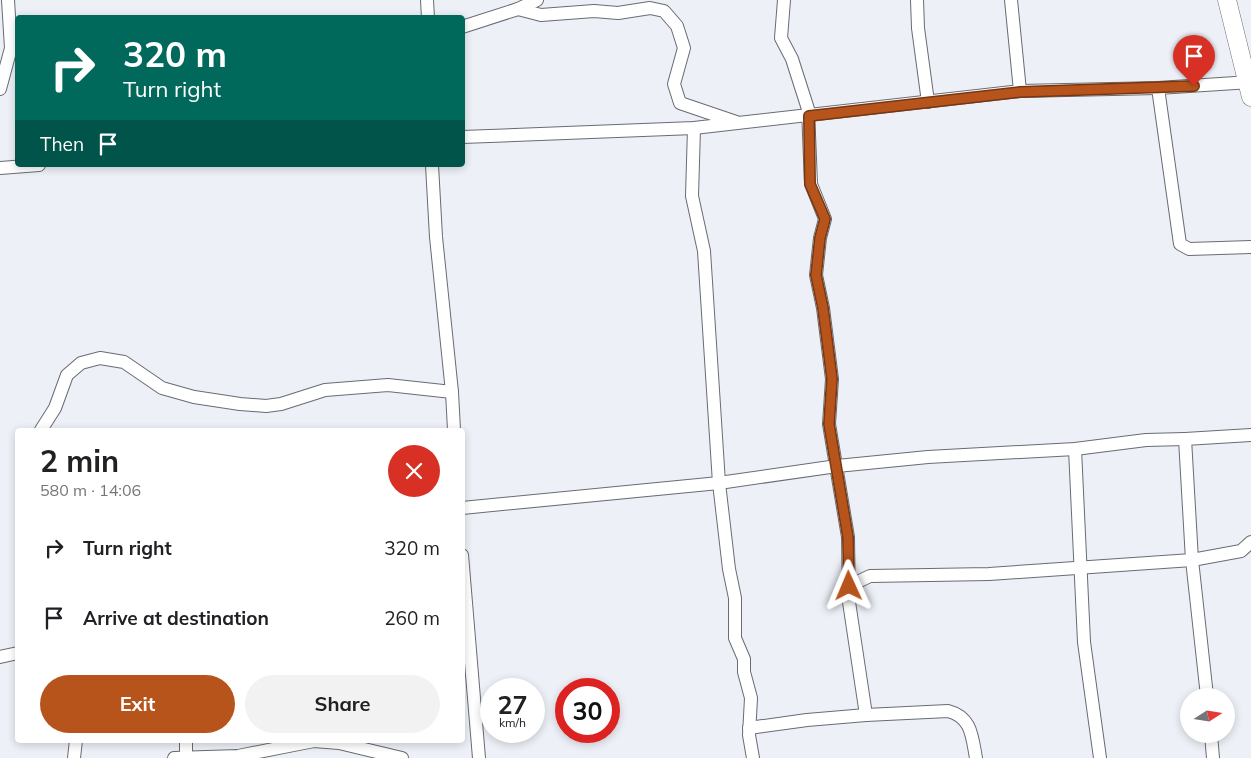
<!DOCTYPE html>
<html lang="en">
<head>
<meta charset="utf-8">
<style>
  body { margin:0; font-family:Mulish,sans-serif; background:#f2f2f2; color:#202124; height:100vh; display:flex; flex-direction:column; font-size:19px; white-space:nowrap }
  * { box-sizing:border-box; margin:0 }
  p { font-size:16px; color:#757577 }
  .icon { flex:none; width:28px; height:28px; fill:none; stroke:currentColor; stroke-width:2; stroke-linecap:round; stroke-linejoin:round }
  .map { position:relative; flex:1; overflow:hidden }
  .panel { position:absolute; left:15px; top:428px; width:450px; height:315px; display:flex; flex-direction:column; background:#fff; border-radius:5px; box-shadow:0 2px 8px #0003 }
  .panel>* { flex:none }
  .hud { position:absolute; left:15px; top:15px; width:450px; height:152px; border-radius:5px; box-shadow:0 2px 8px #0003; background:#00695c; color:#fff; overflow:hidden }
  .needle { width:32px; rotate:78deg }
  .fabs { position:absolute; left:1180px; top:688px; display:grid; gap:10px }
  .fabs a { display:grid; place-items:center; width:55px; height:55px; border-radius:50%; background:#fff; box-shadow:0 2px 8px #0003; font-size:25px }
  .speed { position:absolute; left:480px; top:678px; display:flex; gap:10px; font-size:25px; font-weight:700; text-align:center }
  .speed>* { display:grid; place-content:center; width:65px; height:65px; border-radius:50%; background:#fff; box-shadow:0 2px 8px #0003; line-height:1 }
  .speed small { font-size:12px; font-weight:400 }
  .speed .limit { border:8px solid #d22; background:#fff; color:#111 }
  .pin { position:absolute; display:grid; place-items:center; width:42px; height:42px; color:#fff; margin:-51px -21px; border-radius:50% 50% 50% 0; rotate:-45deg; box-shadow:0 0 5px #0007 }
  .pin .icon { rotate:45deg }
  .me { position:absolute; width:55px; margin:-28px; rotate:359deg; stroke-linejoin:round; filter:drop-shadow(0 0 4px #0008) }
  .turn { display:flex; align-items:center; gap:18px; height:105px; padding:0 25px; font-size:22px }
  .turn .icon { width:65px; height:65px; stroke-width:2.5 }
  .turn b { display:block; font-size:35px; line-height:42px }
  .then { display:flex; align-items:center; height:48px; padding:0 25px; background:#0003; gap:10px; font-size:19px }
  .round { display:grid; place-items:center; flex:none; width:52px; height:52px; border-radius:26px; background:#f2f2f2 }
  .summary { display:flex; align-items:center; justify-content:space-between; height:85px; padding:0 25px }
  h1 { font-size:30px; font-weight:700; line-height:38px }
  .cta { display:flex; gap:10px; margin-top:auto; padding:10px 25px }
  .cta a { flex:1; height:58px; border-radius:30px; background:#b7541c; color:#fff; font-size:20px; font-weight:700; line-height:58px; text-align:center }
  .cta a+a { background:#f2f2f2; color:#202124 }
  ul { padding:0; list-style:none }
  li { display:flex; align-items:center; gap:15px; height:70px; padding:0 25px }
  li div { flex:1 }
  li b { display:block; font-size:19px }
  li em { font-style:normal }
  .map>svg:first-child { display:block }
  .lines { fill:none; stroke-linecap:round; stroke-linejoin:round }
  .minor-casing { stroke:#686c71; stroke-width:14 }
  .highway-casing { stroke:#686c71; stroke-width:19 }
  .minor { stroke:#fff; stroke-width:12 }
  .highway { stroke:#fff; stroke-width:18 }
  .route-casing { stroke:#773712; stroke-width:12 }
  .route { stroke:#b7541c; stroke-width:9 }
</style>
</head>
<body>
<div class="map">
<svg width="1251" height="758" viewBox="0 0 1251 758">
  <rect width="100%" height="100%" fill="#edf1f7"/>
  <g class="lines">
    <g class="minor-casing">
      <g id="minor">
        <polyline points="427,0 428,18"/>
        <path d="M784,0L781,38L792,59L808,109L811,184L825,219L820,238L816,275L823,308L832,379L829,424L848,537L849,602L866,715L948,711C972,717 972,737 976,758"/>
        <polyline points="917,0 918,28 928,102"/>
        <polyline points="1011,0 1020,91"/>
        <polyline points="518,9 541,15 594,11 618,13 650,8 664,11 677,26 684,48 674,84 680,103 736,122"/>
        <polyline points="462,27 518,9 537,0"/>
        <polyline points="1158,88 1180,244 1189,249 1251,247"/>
        <polyline points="0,89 11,48 8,0"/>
        <polyline points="694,128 692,196 704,251 719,483 729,569 735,598 735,638 744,659 744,672 751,698 749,735 753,758"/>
        <polyline points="462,137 694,128 1020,91 1158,88 1251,82"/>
        <polyline points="432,165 436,237 452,392 454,430"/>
        <polyline points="0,168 39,165"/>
        <polyline points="41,430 55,408 67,375 81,363 100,358 124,362 162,388 194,397 240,404 266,406 281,404 325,390 388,385 452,392"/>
        <polyline points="1075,449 1084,642 1100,758"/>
        <polyline points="462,508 719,483 837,466 928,457 1075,449 1146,440 1185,439"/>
        <polyline points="462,555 479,758"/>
        <polyline points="849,586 870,576 989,574 1192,560 1241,551 1251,542"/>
        <polyline points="0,657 18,653"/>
        <polyline points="1207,696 1192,560 1185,439 1251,435"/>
        <polyline points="749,728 807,720 866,715"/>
        <polyline points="1211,734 1213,758"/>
        <polyline points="186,740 186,757"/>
        <polyline points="74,758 76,740"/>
        <polyline points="174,758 238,756 314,741 339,743 402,758"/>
      </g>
    </g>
    <g class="highway-casing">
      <polyline id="highway" points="1227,0 1251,97"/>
    </g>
    <use href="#minor" class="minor"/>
    <use href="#highway" class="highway"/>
  </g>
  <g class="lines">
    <g class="route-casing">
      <polyline id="route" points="849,586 848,537 829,424 832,379 823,308 816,275 820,238 825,219 810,184 809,116 1020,92 1194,86"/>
    </g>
    <use href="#route" class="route"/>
  </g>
</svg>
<div class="fabs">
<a><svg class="needle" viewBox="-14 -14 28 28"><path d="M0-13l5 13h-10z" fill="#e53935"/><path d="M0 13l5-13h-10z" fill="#757577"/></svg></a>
</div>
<div class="speed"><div>27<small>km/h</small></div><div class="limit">30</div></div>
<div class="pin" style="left:1194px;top:86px;background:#d93025"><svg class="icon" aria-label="arrive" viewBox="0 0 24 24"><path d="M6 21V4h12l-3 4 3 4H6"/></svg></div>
<svg class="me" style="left:849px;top:586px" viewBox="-20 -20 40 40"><path d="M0-17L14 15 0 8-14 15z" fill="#b7541c" stroke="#fff" stroke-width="4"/></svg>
<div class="hud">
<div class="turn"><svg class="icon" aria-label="right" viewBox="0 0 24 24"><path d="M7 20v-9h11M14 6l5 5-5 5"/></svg><div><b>320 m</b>Turn right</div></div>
<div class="then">Then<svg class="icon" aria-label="arrive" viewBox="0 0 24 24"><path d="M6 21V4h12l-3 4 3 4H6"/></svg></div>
</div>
<section class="panel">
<div class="summary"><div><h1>2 min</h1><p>580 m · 14:06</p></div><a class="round" style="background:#d93025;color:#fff"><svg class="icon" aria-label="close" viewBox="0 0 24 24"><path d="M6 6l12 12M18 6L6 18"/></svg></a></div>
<ul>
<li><svg class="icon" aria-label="right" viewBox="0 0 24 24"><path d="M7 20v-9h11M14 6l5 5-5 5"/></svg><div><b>Turn right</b></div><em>320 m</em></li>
<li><svg class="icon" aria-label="arrive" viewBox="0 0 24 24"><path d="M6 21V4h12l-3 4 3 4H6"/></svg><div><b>Arrive at destination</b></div><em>260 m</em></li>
</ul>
<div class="cta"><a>Exit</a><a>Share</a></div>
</section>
</div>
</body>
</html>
